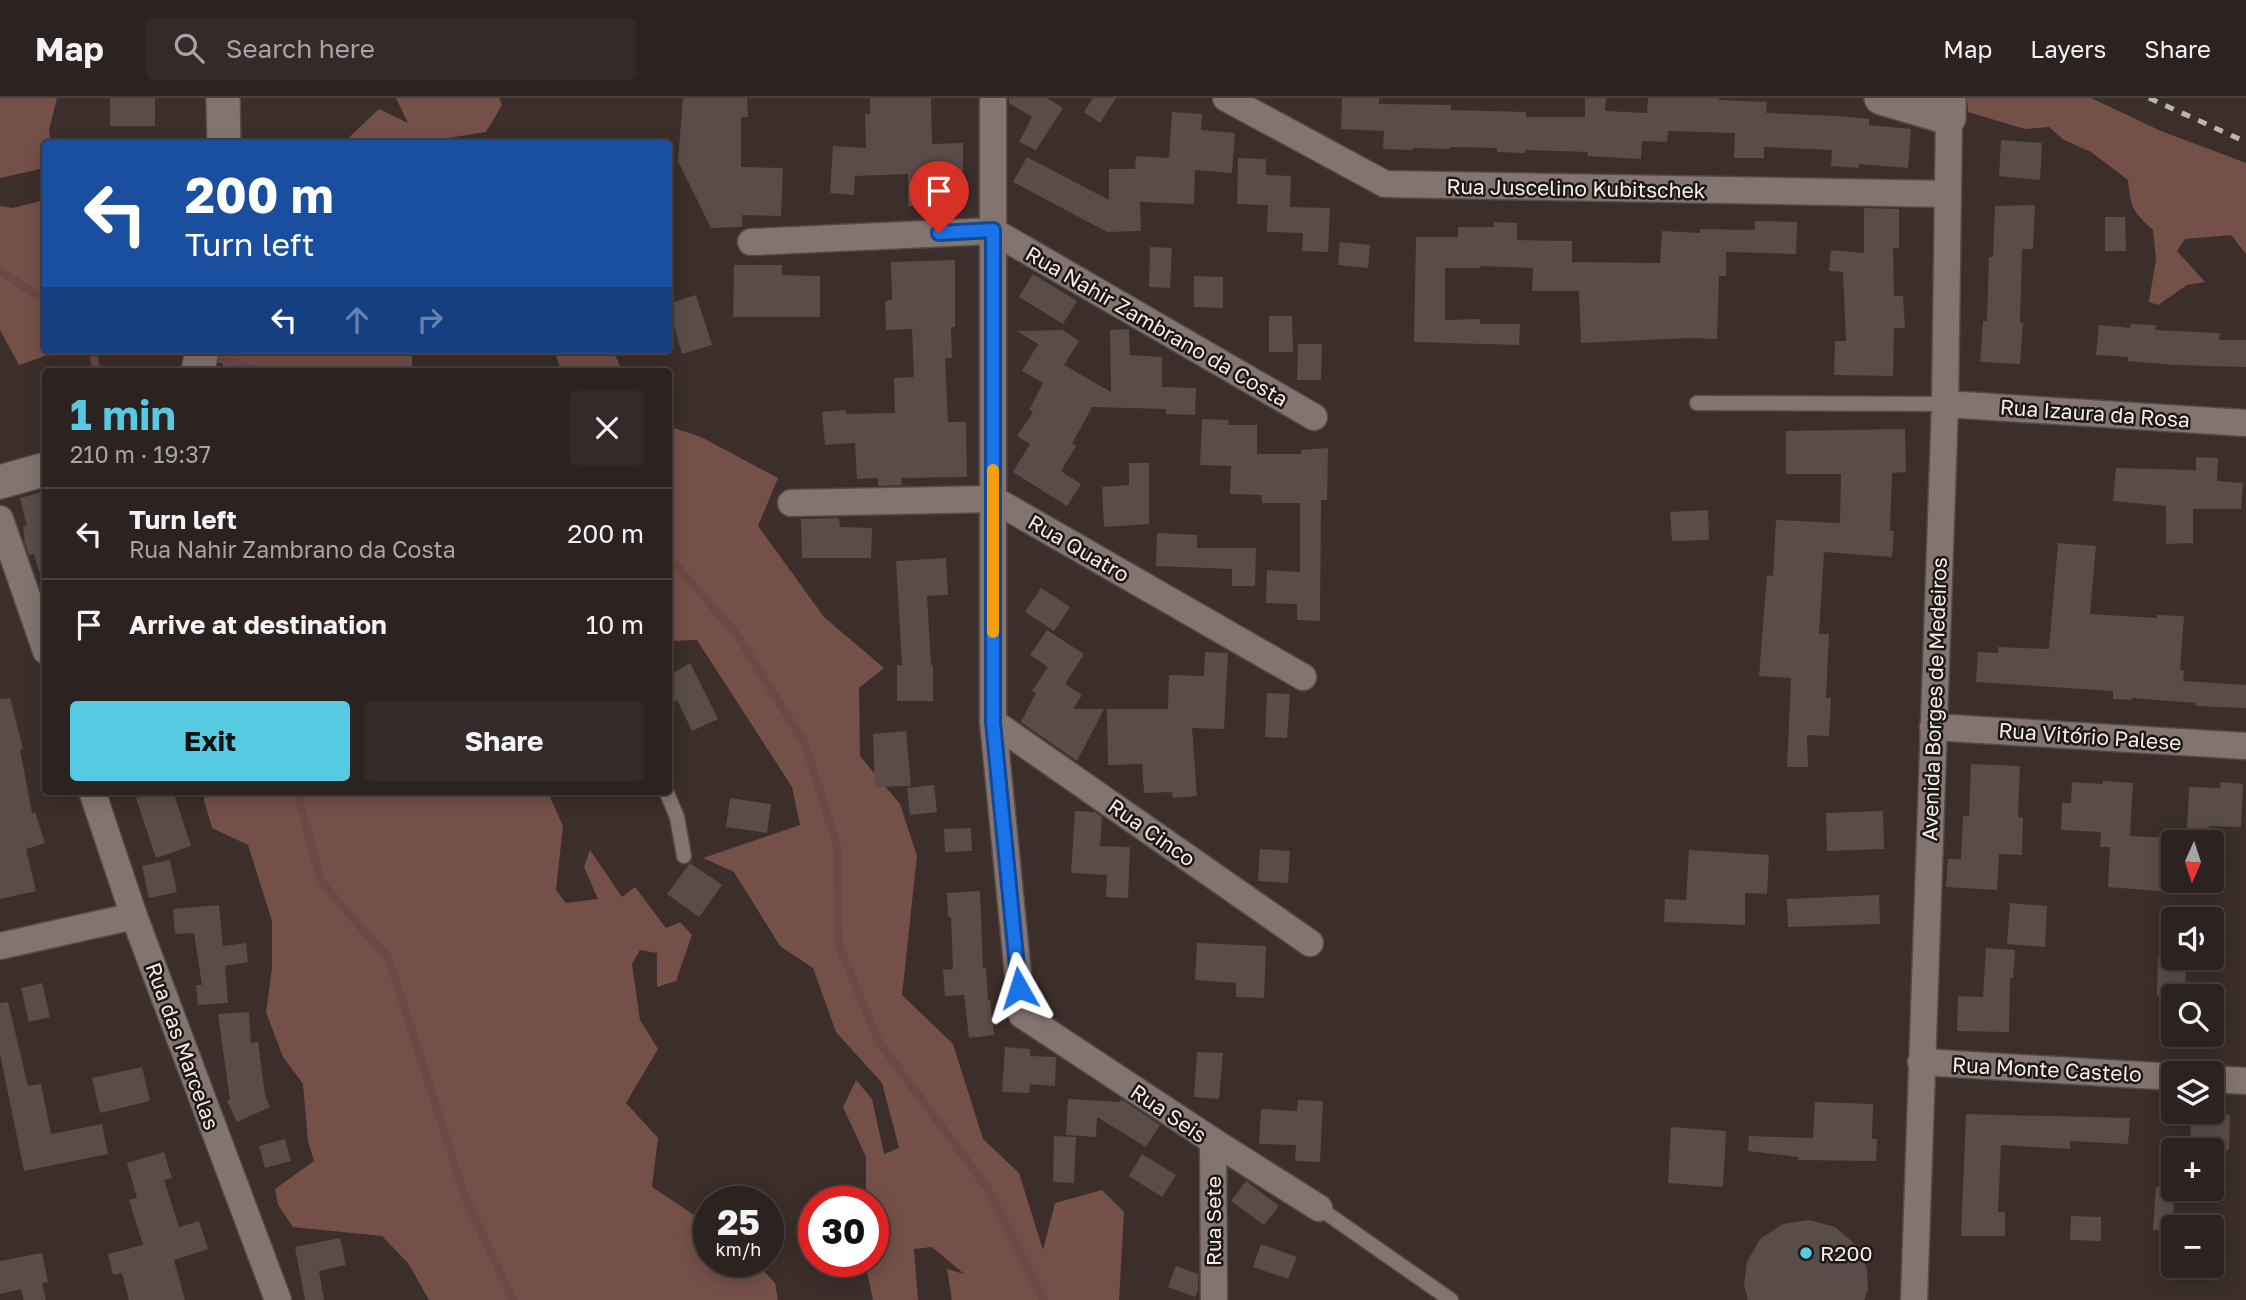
<!DOCTYPE html>
<html lang="en">
<head>
<meta charset="utf-8">
<style>
  body { margin:0; font-family:"Golos Text",sans-serif; background:#342a29; color:#f1f3f6; height:100vh; display:flex; flex-direction:column; font-size:26px; white-space:nowrap }
  * { box-sizing:border-box; margin:0 }
  p { font-size:23px; color:#a6a4a5 }
  .icon { flex:none; width:38px; height:38px; fill:none; stroke:currentColor; stroke-width:2; stroke-linecap:round; stroke-linejoin:round }
  .map { position:relative; flex:1; overflow:hidden }
  .sheet { position:absolute; left:42px; top:270px; width:630px; height:427px; display:flex; flex-direction:column; background:#2c2220; border-radius:7px; box-shadow:0 4px 18px #0003,0 0 0 2px #483f3e }
  .sheet>* { flex:none }
  .guide { position:absolute; left:42px; top:42px; width:630px; height:214px; border-radius:7px; box-shadow:0 4px 18px #0003,0 0 0 2px #483f3e; background:#1a4fa0; color:#fff; overflow:hidden }
  .needle { width:46px; rotate:183deg }
  .tools { position:absolute; left:2161px; top:732px; display:grid; gap:14px }
  .tools a { display:grid; place-items:center; width:63px; height:63px; border-radius:7px; background:#2c2220; box-shadow:0 4px 18px #0003,0 0 0 2px #483f3e; font-size:35px }
  .speed { position:absolute; left:693px; top:1088px; display:flex; gap:14px; font-size:35px; font-weight:700; text-align:center }
  .speed>* { display:grid; place-content:center; width:91px; height:91px; border-radius:50%; background:#2c2220; box-shadow:0 4px 18px #0003,0 0 0 2px #483f3e; line-height:1 }
  .speed small { font-size:18px; font-weight:400 }
  .speed .limit { border:10px solid #d22; background:#fff; color:#111 }
  .pin { position:absolute; display:grid; place-items:center; width:60px; height:60px; color:#fff; margin:-72px -30px; border-radius:50% 50% 50% 0; rotate:-45deg; box-shadow:0 0 7px #0007 }
  .pin .icon { rotate:45deg }
  .me { position:absolute; width:77px; margin:-38px; rotate:354deg; stroke-linejoin:round; filter:drop-shadow(0 0 5px #0008) }
  .turn { display:flex; align-items:center; gap:24px; height:147px; padding:0 28px; font-size:32px }
  .turn .icon { width:91px; height:91px; stroke-width:2.5 }
  .turn b { display:block; font-size:49px; line-height:60px }
  .lanes { display:flex; align-items:center; height:66px; padding:0 28px; background:#0003; justify-content:center; gap:35px; direction:ltr }
  .lanes .off { opacity:.35 }
  .round { display:grid; place-items:center; flex:none; width:74px; height:74px; border-radius:7px; background:#342a29 }
  .summary { display:flex; align-items:center; justify-content:space-between; height:119px; padding:0 28px }
  h1 { font-size:42px; font-weight:700; line-height:52px; color:#55cae0 }
  .cta { display:flex; gap:14px; margin-top:auto; padding:14px 28px }
  .cta a { flex:1; height:80px; border-radius:7px; background:#55cae0; color:#111; font-size:28px; font-weight:700; line-height:80px; text-align:center }
  .cta a+a { background:#342a29; color:#f1f3f6 }
  ul { padding:0; list-style:none }
  li { display:flex; align-items:center; gap:21px; height:91px; padding:0 28px; border-top:2px solid #483f3e }
  li div { flex:1 }
  li b { display:block; font-size:26px }
  li em { font-style:normal }
  header { display:flex; align-items:center; gap:42px; box-sizing:border-box; height:98px; padding:0 35px; background:#2c2220; border-bottom:2px solid #483f3e }
  header strong { font-size:33px }
  nav { display:flex; gap:38px; margin-inline-start:auto; font-size:24px }
  .search { width:490px; height:63px; background:#342a29; display:flex; align-items:center; gap:18px; box-sizing:border-box; padding:0 24px; border-radius:7px; color:#a6a4a5; font-size:26px }
  .map>svg:first-child { display:block }
  .green { fill:#745049 }
  .lines { fill:none; stroke-linecap:round; stroke-linejoin:round }
  .stream { stroke:#6c4847; stroke-width:8 }
  .building { fill:#5a4c49 }
  .service-casing { stroke:#554a48; stroke-width:17 }
  .minor-casing { stroke:#554a48; stroke-width:29 }
  .tertiary-casing { stroke:#554a48; stroke-width:36 }
  .service { stroke:#837470; stroke-width:14 }
  .minor { stroke:#837470; stroke-width:26 }
  .tertiary { stroke:#837470; stroke-width:33 }
  .rail { stroke:#beb4b2; stroke-width:5; stroke-dasharray:9 9; stroke-linecap:butt }
  .route-casing { stroke:#114b97; stroke-width:18 }
  .route { stroke:#1a73e8; stroke-width:12 }
  .slow { stroke:#f59e0b; stroke-width:12 }
  .poi-dot { fill:#55cae0; stroke:#1e1817; stroke-width:2.5 }
  .labels { text-anchor:middle; dominant-baseline:central; stroke-width:5; stroke-linejoin:round; paint-order:stroke }
  .street-label { font-size:21px; fill:#f6edec; stroke:#1e1817 }
  .poi-label { font-size:21px; fill:#f6edec; stroke:#1e1817; text-anchor:start }
</style>
</head>
<body>
<header>
<strong>Map</strong>
<div class="search"><svg class="icon" aria-label="search" viewBox="0 0 24 24"><circle cx="10" cy="10" r="6"/><path d="M15 15l6 6"/></svg>Search here</div>
<nav><a>Map</a><a>Layers</a><a>Share</a></nav>
</header>
<div class="map">
<svg width="2246" height="1202" viewBox="0 0 2246 1202">
  <rect width="100%" height="100%" fill="#3b2e2b"/>
  <g class="green">
    <polygon points="0,0 57,0 49,32 51,45 46,46 45,70 0,80"/>
    <polygon points="396,0 499,0 502,7 486,34 436,42 434,45 343,45 379,11 408,25"/>
    <path d="M1967,0H2091L2161,33L2246,65V156L2231,137L2185,141L2177,153L2205,184L2187,187L2158,207L2149,204L2156,161L2153,132C2132,113 2131,110 2128,82L2091,54L2064,42L2049,29L2025,31L1968,14Z"/>
    <polygon points="45,102 46,252 62,252 19,267 0,232 0,108 13,110"/>
    <polygon points="227,252 412,252 412,273 221,273"/>
    <polygon points="554,252 613,252 622,273 561,273"/>
    <polygon points="668,328 701,339 778,380 758,428 824,519 884,570 859,590 860,658 900,706 917,758 902,897 953,946 983,1041 1019,1075 1043,1152 1055,1105 1102,1092 1124,1114 1119,1202 952,1202 947,1171 964,1176 932,1149 914,1151 918,1202 873,1202 865,1164 873,1164 873,1104 866,1104 866,1059 843,1009 856,982 872,1001 884,1056 899,1050 882,985 836,934 813,870 780,848 734,774 703,760 800,727 792,689 697,542 669,543"/>
    <polygon points="206,693 552,693 549,697 563,728 556,792 566,805 598,801 584,769 590,752 622,799 635,789 666,830 680,824 692,837 676,883 657,889 657,855 640,852 632,866 640,922 658,951 626,1005 658,1040 652,1089 709,1127 709,1164 755,1164 775,1185 778,1202 429,1202 408,1165 382,1138 293,1129 278,1107 275,1091 314,1063 308,1043 303,986 283,959 266,914 272,870 272,823 248,747 212,730 204,702"/>
  </g>
  <g class="lines">
    <g class="stream">
      <polyline points="0,173 46,203"/>
      <polyline points="93,252 96,273"/>
      <polyline points="208,257 259,273"/>
      <polyline points="668,463 677,468 737,537 805,646 837,747 839,848 879,944 988,1091 1044,1202"/>
      <polyline points="297,693 321,784 389,861 465,1099 513,1202"/>
    </g>
  </g>
  <g class="building">
    <rect x="110" y="0" width="45" height="28"/>
    <polygon points="683,0 747,0 748,19 741,19 741,69 783,70 781,118 742,117 742,129 711,130 678,63"/>
    <polygon points="870,0 931,0 932,46 963,45 963,85 967,85 966,109 908,108 908,76 855,78 854,97 830,95 833,48 866,50 865,16 870,16"/>
    <polygon points="1009,0 1047,0 1063,10 1036,52 1019,44 1032,19 1009,5"/>
    <polygon points="1093,0 1116,0 1100,25 1084,14"/>
    <polygon points="1342,0 1379,0 1379,6 1451,7 1451,12 1526,14 1526,19 1585,19 1585,0 1606,0 1605,13 1647,15 1648,0 1719,0 1719,2 1767,4 1766,15 1838,18 1869,21 1869,27 1911,31 1908,70 1859,66 1859,70 1831,68 1832,52 1764,49 1764,60 1734,60 1735,35 1668,33 1667,44 1642,43 1641,61 1587,58 1588,54 1525,52 1525,55 1497,54 1497,50 1450,49 1450,51 1413,50 1413,52 1383,51 1384,33 1341,31"/>
    <polygon points="1172,14 1202,16 1201,32 1235,35 1232,75 1195,72 1194,106 1140,104 1141,133 1107,134 1013,84 1027,59 1109,102 1109,71 1135,71 1136,58 1169,60"/>
    <polygon points="2001,42 2042,45 2040,82 1999,78"/>
    <polygon points="1238,60 1266,61 1266,77 1291,78 1290,109 1330,110 1328,154 1302,153 1303,135 1267,134 1268,107 1237,106"/>
    <polygon points="2035,107 2033,151 2022,151 2020,225 2023,225 2020,266 1980,264 1983,223 1987,223 1989,159 1993,159 1995,108"/>
    <polygon points="1864,110 1899,111 1899,150 1893,150 1894,198 1903,198 1905,230 1894,230 1893,278 1834,277 1835,243 1846,243 1843,174 1829,173 1831,152 1864,155"/>
    <polygon points="2105,119 2125,119 2126,153 2105,153"/>
    <polygon points="1755,123 1797,124 1796,156 1726,154 1726,178 1719,178 1717,241 1690,240 1581,245 1579,193 1532,193 1533,170 1480,168 1480,170 1445,170 1445,222 1480,221 1480,226 1520,226 1519,247 1414,244 1416,139 1458,139 1458,129 1494,129 1494,124 1517,125 1517,142 1572,143 1572,164 1660,165 1662,133 1700,135 1700,131 1755,132"/>
    <polygon points="1340,144 1370,147 1368,170 1338,167"/>
    <polygon points="1150,149 1172,150 1170,190 1149,189"/>
    <polygon points="955,162 955,229 951,229 952,260 945,260 948,324 966,324 967,379 901,380 902,387 878,388 878,380 857,381 855,345 825,347 822,314 846,312 846,316 895,315 894,280 914,279 912,231 886,232 885,203 892,202 891,164"/>
    <polygon points="734,167 782,167 782,177 820,178 820,219 733,219"/>
    <polygon points="1033,176 1077,203 1063,226 1019,199"/>
    <polygon points="1194,178 1223,179 1223,210 1194,209"/>
    <polygon points="696,197 712,247 682,256 668,206"/>
    <polygon points="1269,218 1292,218 1293,254 1269,254"/>
    <polygon points="2131,226 2156,227 2155,232 2220,235 2219,242 2246,242 2246,269 2175,267 2128,263 2128,259 2096,257 2099,227 2130,230"/>
    <polygon points="1129,231 1130,257 1162,259 1162,289 1196,290 1195,317 1166,316 1166,311 1092,309 1072,346 1076,348 1061,373 1081,386 1067,408 1013,374 1030,346 1017,338 1033,314 1029,312 1043,285 1022,273 1038,246 1017,233 1063,232 1079,243 1064,267 1111,294 1110,232"/>
    <polygon points="1298,246 1322,246 1321,282 1297,282"/>
    <polygon points="1202,321 1229,322 1228,327 1257,327 1257,356 1301,356 1301,352 1328,350 1327,402 1321,402 1320,523 1297,522 1297,506 1266,505 1267,472 1300,474 1300,405 1262,405 1262,397 1230,396 1231,368 1200,367"/>
    <polygon points="1905,331 1906,374 1892,375 1890,433 1894,433 1892,459 1824,454 1819,536 1829,536 1826,600 1831,600 1829,638 1807,637 1808,669 1787,669 1791,580 1759,578 1767,477 1773,478 1776,422 1840,425 1841,376 1786,376 1786,333"/>
    <polygon points="2196,359 2218,360 2217,383 2243,385 2241,411 2193,411 2193,445 2166,446 2166,408 2113,403 2116,370 2196,372"/>
    <polygon points="1129,365 1149,365 1149,426 1104,429 1102,389 1129,387"/>
    <polygon points="46,393 46,472 39,473 34,456 29,457 25,446 23,428 27,428 20,400"/>
    <polygon points="1708,412 1709,442 1672,443 1670,414"/>
    <polygon points="839,420 840,429 872,430 871,460 802,460 801,421"/>
    <polygon points="1157,435 1197,437 1197,450 1256,450 1255,488 1232,488 1232,471 1156,468"/>
    <polygon points="2058,445 2096,448 2090,516 2157,520 2157,517 2184,518 2180,572 2184,573 2183,583 2246,587 2246,610 2196,608 2196,605 2132,600 2132,602 2113,601 2113,593 1976,584 1978,554 1998,555 1998,549 2049,551"/>
    <polygon points="946,460 948,497 927,498 931,567 933,567 933,603 897,603 897,567 902,567 896,463"/>
    <polygon points="1041,490 1070,509 1054,533 1025,514"/>
    <polygon points="1047,532 1084,556 1065,586 1082,597 1073,611 1104,611 1077,663 1021,624 1036,595 1032,593 1048,569 1030,557"/>
    <polygon points="1205,554 1228,555 1224,631 1192,630 1197,698 1173,700 1172,694 1144,695 1142,666 1108,667 1107,611 1168,611 1169,577 1204,578"/>
    <polygon points="690,565 718,621 692,633 677,602 668,607 668,578"/>
    <polygon points="1267,595 1290,596 1287,640 1265,639"/>
    <polygon points="10,600 23,651 20,652 32,715 35,714 45,745 26,751 36,793 0,801 0,601"/>
    <polygon points="906,633 911,688 875,689 873,636"/>
    <polygon points="1971,666 2020,668 2018,719 2023,720 2022,757 1999,756 1997,792 1946,789 1948,761 1961,761 1963,718 1969,718"/>
    <polygon points="2103,683 2133,685 2130,738 2175,740 2172,794 2108,789 2110,749 2100,749 2101,734 2061,732 2062,705 2071,705 2072,684 2103,686"/>
    <polygon points="2221,684 2243,686 2241,729 2209,728 2209,734 2187,733 2189,689 2220,690"/>
    <polygon points="934,687 937,714 910,717 907,690"/>
    <polygon points="162,693 173,693 191,748 156,760 136,700"/>
    <polygon points="730,700 771,706 767,735 726,729"/>
    <polygon points="1075,713 1095,714 1102,719 1100,748 1130,749 1128,800 1106,799 1107,777 1071,775"/>
    <polygon points="1883,713 1884,751 1827,753 1826,715"/>
    <polygon points="971,730 972,753 945,754 944,731"/>
    <polygon points="1260,751 1290,753 1288,785 1258,783"/>
    <polygon points="1689,752 1769,757 1767,796 1745,795 1745,827 1664,824 1665,801 1686,802"/>
    <polygon points="170,762 177,794 149,800 142,768"/>
    <polygon points="690,765 722,787 699,819 667,796"/>
    <polygon points="980,793 983,870 986,870 988,903 990,902 994,937 969,940 964,897 945,898 943,872 953,871 951,819 948,819 947,795"/>
    <polygon points="1879,797 1880,826 1788,829 1787,801"/>
    <polygon points="2010,805 2047,808 2045,849 2007,846"/>
    <polygon points="219,807 223,848 246,845 248,864 225,868 228,905 198,907 196,887 202,887 194,835 175,836 173,811"/>
    <polygon points="1197,845 1266,848 1264,900 1236,899 1236,885 1195,882"/>
    <polygon points="1986,850 2015,852 2013,880 2010,880 2009,934 1957,933 1958,898 1983,899"/>
    <polygon points="2158,859 2186,859 2185,898 2157,898"/>
    <polygon points="42,885 50,919 29,924 21,890"/>
    <polygon points="8,904 28,988 41,986 51,1036 102,1026 108,1056 24,1073 0,956 0,905"/>
    <polygon points="249,914 251,945 258,944 265,997 270,1009 237,1024 227,1003 230,1002 218,916"/>
    <polygon points="1005,949 1030,951 1030,958 1056,959 1055,988 1030,986 1029,995 1002,994"/>
    <polygon points="1197,954 1223,955 1219,1001 1194,999"/>
    <polygon points="142,969 150,1003 100,1015 92,980"/>
    <polygon points="1068,1001 1120,1004 1121,1001 1160,1027 1146,1049 1097,1019 1096,1039 1066,1037"/>
    <polygon points="1298,1002 1323,1003 1320,1064 1295,1063 1296,1047 1259,1046 1261,1011 1297,1013"/>
    <polygon points="1815,1004 1873,1006 1872,1041 1877,1041 1876,1063 1798,1062 1798,1059 1748,1053 1749,1038 1813,1040"/>
    <polygon points="2191,1015 2230,1017 2229,1052 2190,1051"/>
    <polygon points="1966,1016 2130,1020 2128,1046 2070,1043 2070,1051 2001,1047 1998,1114 2005,1114 2005,1138 1961,1138"/>
    <polygon points="1671,1029 1726,1033 1723,1089 1668,1085"/>
    <polygon points="1054,1038 1076,1039 1074,1085 1053,1084"/>
    <polygon points="285,1041 291,1063 265,1070 259,1048"/>
    <polygon points="164,1054 172,1080 164,1082 179,1129 199,1123 208,1151 174,1162 185,1202 129,1202 122,1175 113,1177 108,1156 143,1147 129,1102 137,1100 127,1065"/>
    <polygon points="1142,1056 1176,1077 1162,1099 1129,1078"/>
    <polygon points="1246,1083 1279,1108 1264,1127 1231,1103"/>
    <polygon points="2156,1089 2175,1090 2172,1133 2153,1132"/>
    <polygon points="2071,1118 2101,1119 2101,1143 2070,1142"/>
    <polygon points="1809,1122 1835,1129 1855,1146 1867,1170 1868,1192 1864,1202 1748,1202 1744,1187 1747,1164 1760,1141 1783,1126"/>
    <polygon points="340,1140 346,1167 319,1173 324,1202 305,1202 295,1149"/>
    <polygon points="1261,1146 1297,1159 1288,1181 1253,1169"/>
    <polygon points="42,1155 48,1184 42,1185 46,1202 24,1202 21,1191 0,1196 0,1163"/>
    <polygon points="1176,1168 1198,1176 1198,1191 1195,1199 1168,1189"/>
  </g>
  <g class="lines">
    <g class="service-casing">
      <g id="service">
        <polyline points="1697,305 1945,306"/>
        <polyline points="666,693 677,719 684,758"/>
        <polyline points="1319,1110 1451,1202"/>
      </g>
    </g>
    <g class="minor-casing">
      <g id="minor">
        <polyline points="993,0 993,624 1022,917 1213,1043 1319,1110"/>
        <polyline points="1226,0 1385,86 1948,96"/>
        <polyline points="751,144 993,133 1314,319"/>
        <polyline points="1945,306 2246,325"/>
        <polyline points="791,405 993,401 1303,579"/>
        <polyline points="0,421 46,553"/>
        <polyline points="993,624 1310,845"/>
        <polyline points="1933,629 2246,648"/>
        <polyline points="92,693 134,818 278,1202"/>
        <polyline points="0,848 134,818"/>
        <polyline points="1921,964 2174,979"/>
        <polyline points="2212,981 2246,983"/>
        <polyline points="1213,1043 1214,1202"/>
        <polyline points="1914,1202 1945,306 1949,20"/>
      </g>
    </g>
    <g class="tertiary-casing">
      <g id="tertiary">
        <polyline points="223,0 224,46"/>
        <polyline points="1881,0 1949,20 1949,0"/>
        <polyline points="198,273 202,252"/>
        <polyline points="0,384 46,371"/>
      </g>
    </g>
    <use href="#service" class="service"/>
    <use href="#minor" class="minor"/>
    <use href="#tertiary" class="tertiary"/>
    <polyline class="rail" points="2149,0 2246,44"/>
  </g>
  <g class="lines">
    <g class="route-casing">
      <polyline id="route" points="939,135 993,132 993,624 1019,890"/>
    </g>
    <use href="#route" class="route"/>
    <polyline class="slow" points="993,372 993,534"/>
  </g>
  <circle class="poi-dot" cx="1806" cy="1155" r="7"/>
  <g class="labels">
    <g class="street-label">
      <text transform="translate(1576 90) rotate(1)">Rua Juscelino Kubitschek</text>
      <text transform="translate(1157 228) rotate(30)">Rua Nahir Zambrano da Costa</text>
      <text transform="translate(2095 315) rotate(4)">Rua Izaura da Rosa</text>
      <text transform="translate(1079 450) rotate(30)">Rua Quatro</text>
      <text transform="translate(1934 601) rotate(-88)">Avenida Borges de Medeiros</text>
      <text transform="translate(2090 638) rotate(4)">Rua Vitório Palese</text>
      <text transform="translate(1152 734) rotate(35)">Rua Cinco</text>
      <text transform="translate(183 948) rotate(70)">Rua das Marcelas</text>
      <text transform="translate(2047 971) rotate(3)">Rua Monte Castelo</text>
      <text transform="translate(1169 1015) rotate(34)">Rua Seis</text>
      <text transform="translate(1213 1123) rotate(-90)">Rua Sete</text>
    </g>
    <g class="poi-label">
      <text x="1820" y="1155">R200</text>
    </g>
  </g>
</svg>
<div class="tools">
<a><svg class="needle" viewBox="-14 -14 28 28"><path d="M0-13l5 13h-10z" fill="#e53935"/><path d="M0 13l5-13h-10z" fill="#a6a4a5"/></svg></a>
<a><svg class="icon" aria-label="sound" viewBox="0 0 24 24"><path d="M4 9h4l5-4v14l-5-4H4zM17 9q2 3 0 6"/></svg></a>
<a><svg class="icon" aria-label="search" viewBox="0 0 24 24"><circle cx="10" cy="10" r="6"/><path d="M15 15l6 6"/></svg></a>
<a><svg class="icon" aria-label="layers" viewBox="0 0 24 24"><path d="M12 4l9 5-9 5-9-5zM3 14l9 5 9-5"/></svg></a>
<a>+</a>
<a>−</a>
</div>
<div class="speed"><div>25<small>km/h</small></div><div class="limit">30</div></div>
<div class="pin" style="left:939px;top:135px;background:#d93025"><svg class="icon" aria-label="arrive" viewBox="0 0 24 24"><path d="M6 21V4h12l-3 4 3 4H6"/></svg></div>
<svg class="me" style="left:1019px;top:890px" viewBox="-20 -20 40 40"><path d="M0-17L14 15 0 8-14 15z" fill="#1a73e8" stroke="#fff" stroke-width="4"/></svg>
<div class="guide">
<div class="turn"><svg class="icon" aria-label="left" viewBox="0 0 24 24"><path d="M17 20v-9H6M10 6l-5 5 5 5"/></svg><div><b>200 m</b>Turn left</div></div>
<div class="lanes"><svg class="icon" aria-label="left" viewBox="0 0 24 24"><path d="M17 20v-9H6M10 6l-5 5 5 5"/></svg><svg class="icon off" aria-label="ahead" viewBox="0 0 24 24"><path d="M12 20V5M6 11l6-6 6 6"/></svg><svg class="icon off" aria-label="right" viewBox="0 0 24 24"><path d="M7 20v-9h11M14 6l5 5-5 5"/></svg></div>
</div>
<section class="sheet">
<div class="summary"><div><h1>1 min</h1><p>210 m · 19:37</p></div><a class="round"><svg class="icon" aria-label="close" viewBox="0 0 24 24"><path d="M6 6l12 12M18 6L6 18"/></svg></a></div>
<ul>
<li><svg class="icon" aria-label="left" viewBox="0 0 24 24"><path d="M17 20v-9H6M10 6l-5 5 5 5"/></svg><div><b>Turn left</b><p>Rua Nahir Zambrano da Costa</p></div><em>200 m</em></li>
<li><svg class="icon" aria-label="arrive" viewBox="0 0 24 24"><path d="M6 21V4h12l-3 4 3 4H6"/></svg><div><b>Arrive at destination</b></div><em>10 m</em></li>
</ul>
<div class="cta"><a>Exit</a><a>Share</a></div>
</section>
</div>
</body>
</html>
